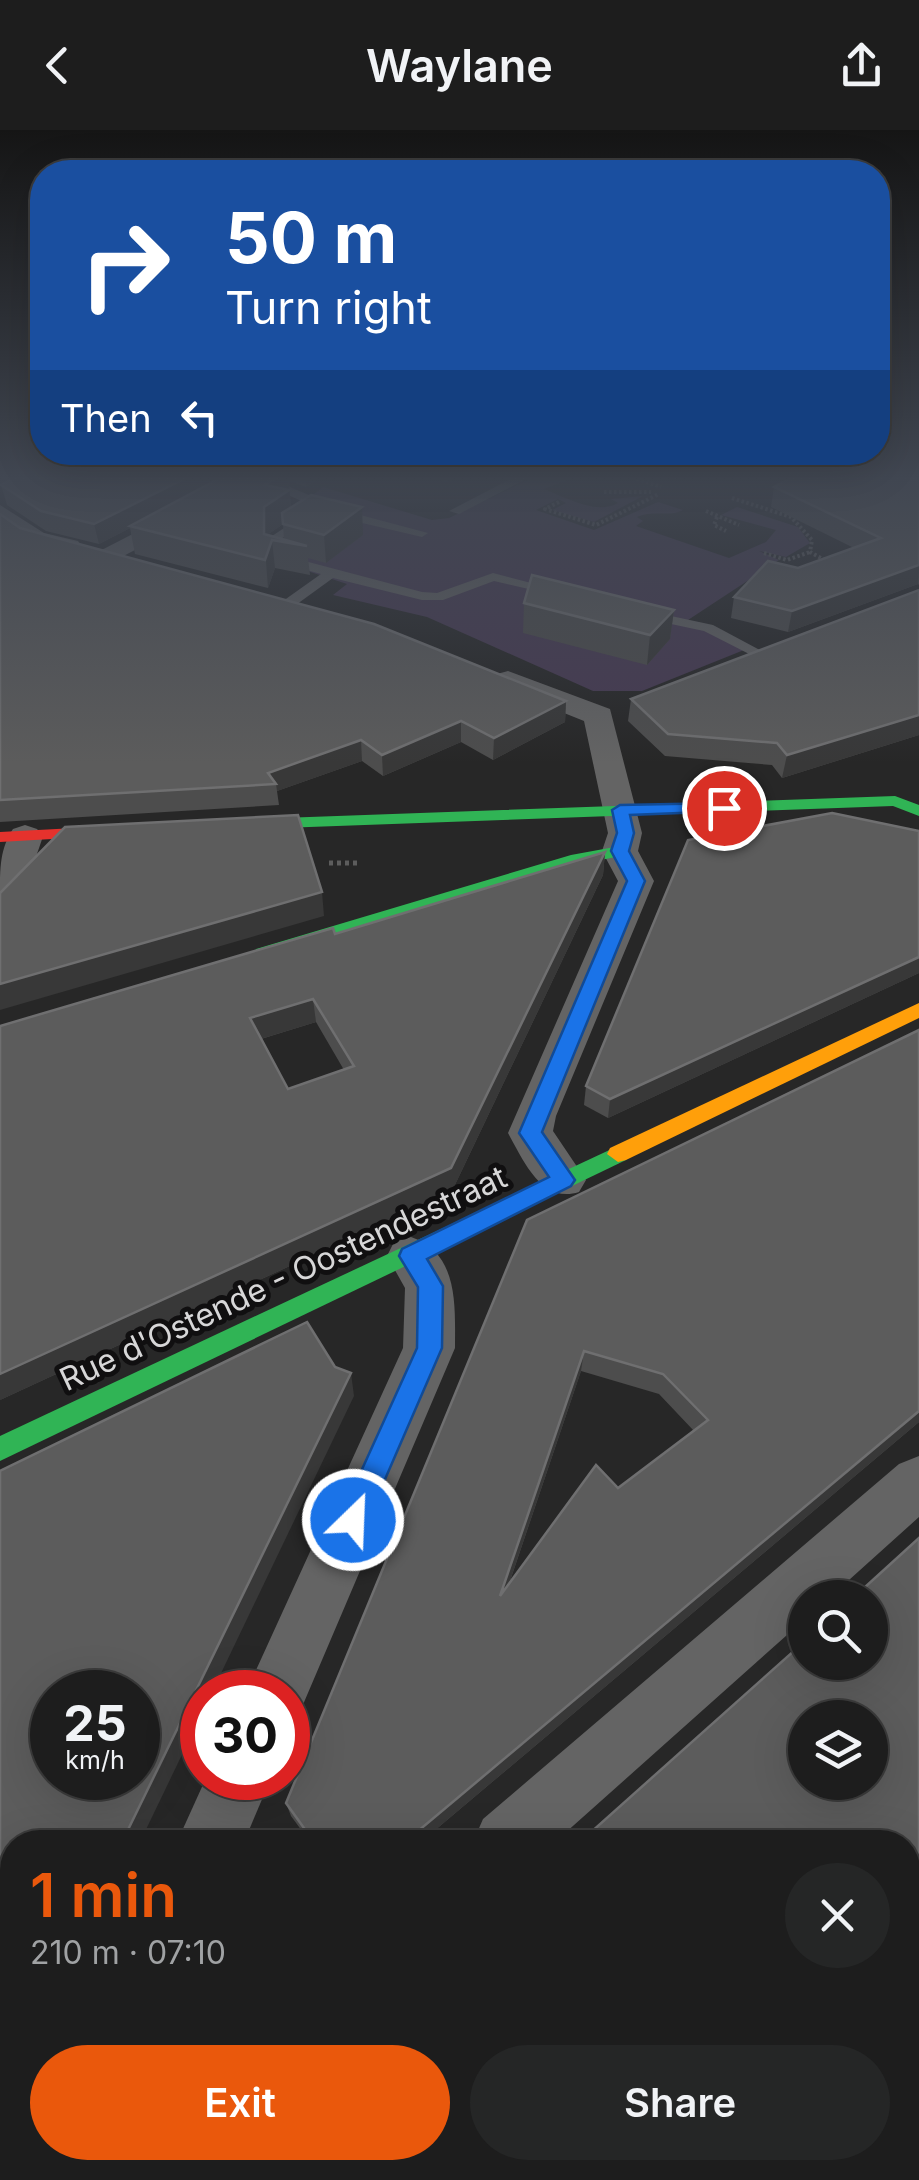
<!DOCTYPE html>
<html lang="en">
<head>
<meta charset="utf-8">
<style>
  body { margin:0; font-family:Inter,sans-serif; background:#252626; color:#f1f3f6; height:100vh; display:flex; flex-direction:column; font-size:38px; white-space:nowrap }
  * { box-sizing:border-box; margin:0 }
  p { font-size:32px; color:#a0a2a4 }
  .icon { flex:none; width:55px; height:55px; fill:none; stroke:currentColor; stroke-width:2; stroke-linecap:round; stroke-linejoin:round }
  .map { position:relative; flex:1; overflow:hidden }
  .details { position:absolute; left:0px; top:1700px; width:920px; height:350px; display:flex; flex-direction:column; background:#1d1d1d; border-radius:40px 40px 0 0; box-shadow:0 10px 40px #0002,0 0 0 2px #3b3b3b }
  .details>* { flex:none }
  .guide { position:absolute; left:30px; top:30px; width:860px; height:305px; border-radius:40px; box-shadow:0 10px 40px #0002,0 0 0 2px #3b3b3b; background:#1a4fa0; color:#fff; overflow:hidden }
  .tools { position:absolute; left:788px; top:1450px; display:grid; gap:20px }
  .tools a { display:grid; place-items:center; width:100px; height:100px; border-radius:50%; background:#1d1d1d; box-shadow:0 10px 40px #0002,0 0 0 2px #3b3b3b; font-size:50px }
  .speed { position:absolute; left:30px; top:1540px; display:flex; gap:20px; font-size:50px; font-weight:700; text-align:center }
  .speed>* { display:grid; place-content:center; width:130px; height:130px; border-radius:50%; background:#1d1d1d; box-shadow:0 10px 40px #0002,0 0 0 2px #3b3b3b; line-height:1 }
  .speed small { font-size:25px; font-weight:400 }
  .speed .limit { border:15px solid #d22; background:#fff; color:#111 }
  .pin { position:absolute; display:grid; place-items:center; width:85px; height:85px; color:#fff; margin:-42px; border:5px solid #fff; border-radius:50%; box-shadow:0 2px 10px #0007 }
  .me { position:absolute; width:110px; margin:-55px; rotate:24deg; stroke-linejoin:round; filter:drop-shadow(0 0 8px #0008) }
  .turn { display:flex; align-items:center; gap:35px; height:210px; padding:0 30px; font-size:45px }
  .turn .icon { width:130px; height:130px; stroke-width:2.5 }
  .turn b { display:block; font-size:70px; line-height:85px }
  .then { display:flex; align-items:center; height:95px; padding:0 30px; background:#0003; gap:20px; font-size:38px }
  .round { display:grid; place-items:center; flex:none; width:105px; height:105px; border-radius:52px; background:#252626 }
  .overview { display:flex; align-items:center; justify-content:space-between; height:170px; padding:0 30px }
  h1 { font-size:60px; font-weight:600; line-height:75px; color:#ea580c }
  .primary-button { display:flex; gap:20px; margin-top:auto; padding:20px 30px }
  .primary-button a { flex:1; height:115px; border-radius:60px; background:#ea580c; color:#fff; font-size:40px; font-weight:600; line-height:115px; text-align:center }
  .primary-button a+a { background:#252626; color:#f1f3f6 }
  header { display:flex; justify-content:space-between; align-items:center; height:130px; padding:0 30px; background:#1d1d1d; font-size:45px; font-weight:600 }
  .map>svg:first-child { display:block }
  .green { fill:#473a52 }
  .lines { fill:none; stroke-linecap:round; stroke-linejoin:round }
  .path-far1 { stroke:#5d5d5d; stroke-width:4; stroke-dasharray:2.5 2.5; stroke-linecap:butt }
  .path { stroke:#5d5d5d; stroke-width:5; stroke-dasharray:4 4; stroke-linecap:butt }
  .lane { fill:#646464; fill-rule:evenodd }
  .street { fill:#646464; fill-rule:evenodd }
  .fast { fill:#30b455; fill-rule:evenodd }
  .slow { fill:#ff9f0a; fill-rule:evenodd }
  .jam { fill:#e5322d; fill-rule:evenodd }
  .wall { fill:#4d4d4d; fill-rule:evenodd }
  .shaded-wall { fill:#383838 }
  .building { fill:#5c5c5c; stroke:#6f6f70; stroke-width:2.5; fill-rule:evenodd }
  .route { fill:#1a73e8; stroke:#114b97; stroke-width:2.5 }
  .labels { text-anchor:middle; dominant-baseline:central; stroke-width:10; stroke-linejoin:round; paint-order:stroke }
  .street-label { font-size:32px; fill:#d7d7d8; stroke:#100f10 }
</style>
</head>
<body>
<header><svg class="icon" aria-label="back" viewBox="0 0 24 24"><path d="M15 5l-7 7 7 7"/></svg>Waylane<svg class="icon" aria-label="share" viewBox="0 0 24 24"><path d="M12 15V3M7 8l5-5 5 5M5 13v7h14v-7"/></svg></header>
<div class="map">
<svg width="919" height="2050" viewBox="0 0 919 2050">
  <rect width="100%" height="100%" fill="#272727"/>
  <path class="green" d="M536,346H577L544,359C567,368 596,385 618,373L611,369L643,366L594,392L552,380L566,373L558,369L536,380L594,400L658,372L683,380C669,388 653,379 637,387L643,391L636,396L729,428L766,412L776,400L721,385L737,377L798,397L810,413L786,427L759,421L779,430L688,490L744,520L642,561H593L427,487L333,465L347,454L234,417L277,412L306,393L287,386L323,357L432,390L449,388Z"/>
  <g class="lines">
    <g class="path-far1">
      <polyline points="669,346 677,349"/>
      <polyline points="632,347 661,357"/>
      <polyline points="604,362 651,362"/>
      <polyline points="732,368 791,387 812,410 810,422 830,433"/>
      <polyline points="559,372 545,379 596,395 659,364"/>
      <polyline points="706,381 739,395"/>
      <polyline points="717,387 714,395 726,401"/>
      <polyline points="764,423 787,430 810,422"/>
    </g>
    <polyline class="path" points="329,733 358,733"/>
    <g class="lane">
      <polygon points="264,346 349,382 428,403 422,407 341,388 260,353 260,347"/>
      <polygon points="516,346 532,346 459,384 449,381"/>
      <polygon points="310,381 314,382 314,388 281,409 282,425 422,462 437,463 493,443 566,462 559,466 494,451 443,470 422,470 333,448 293,477 283,477 283,471 321,444 270,430 269,408"/>
      <polygon points="643,480 713,495 771,526 759,529 704,501 638,487 636,484"/>
    </g>
    <g class="street">
      <polygon points="0,375 44,403 78,411 82,417 69,425 26,414 0,394"/>
      <polygon points="187,376 196,378 199,383 196,388 112,432 94,432 90,426"/>
      <path d="M508,541L610,579L642,703L638,721L654,751L556,986L553,1001L586,1050L579,1062C542,1074 524,1032 508,1003L618,751L602,721L608,703L584,591L497,556L493,550L497,544Z"/>
      <path d="M25,695L37,699L43,706C35,731 28,755 0,762C0,739 0,718 13,699Z"/>
      <path d="M411,1107C459,1123 455,1176 455,1218L299,1584L288,1589V1562H246L403,1218L405,1158L387,1126L394,1112Z"/>
      <polygon points="919,1326 919,1387 829,1468 805,1468 805,1489 555,1712 473,1712 483,1689 899,1334"/>
      <polygon points="206,1648 271,1648 244,1712 177,1712"/>
      <polygon points="28,2038 104,2038 99,2050 23,2050"/>
      <polygon points="409,2038 488,2038 493,2050 414,2050"/>
    </g>
    <g class="fast">
      <polygon points="895,666 919,675 919,686 893,676 223,700 214,695 223,690"/>
      <polygon points="620,716 629,721 626,725 580,734 263,829 253,823 256,819 571,725"/>
      <polygon points="618,1016 629,1024 626,1030 0,1331 0,1306"/>
    </g>
    <polygon class="slow" points="919,873 919,888 626,1030 618,1032 607,1024 610,1018"/>
    <polygon class="jam" points="132,695 141,700 138,704 0,712 0,702"/>
  </g>
  <g class="wall">
    <path d="M19,346H322L306,357L289,351L291,378L363,405L326,433L308,428L310,445L275,438L268,458L135,424L130,398L99,414L46,401L7,375L1,355ZM283,394L284,410L267,405Z"/>
    <polygon points="431,346 460,346 447,352"/>
    <polygon points="918,346 919,455 918,454 788,502 731,488 734,467 798,438 854,418 771,377 774,357 918,351"/>
    <polygon points="0,384 20,398 566,571 565,592 493,630 461,612 383,646 362,631 277,661 279,675 0,692"/>
    <polygon points="919,460 919,605 782,648 772,635 665,626 628,591 631,569"/>
    <polygon points="524,473 674,480 670,509 647,535 523,503"/>
    <polygon points="919,701 919,843 608,988 584,975 586,956"/>
    <path d="M605,722L603,745L452,1061L0,1270L335,804ZM316,892L344,940L288,959L261,909Z"/>
    <path d="M919,900V1292L421,1712H310L291,1686L286,1673L527,1090ZM581,1241L659,1264L694,1301L618,1358L509,1454Z"/>
    <polygon points="534,2038 908,2038 919,2050 542,2050"/>
  </g>
  <g class="shaded-wall">
    <polygon points="190,346 231,346 130,396 130,398 99,414 94,394"/>
    <polygon points="279,346 288,346 292,388 267,405 272,410 275,438 268,458 264,404 265,355"/>
    <polygon points="305,346 322,346 306,357"/>
    <polygon points="447,346 460,346 447,352"/>
    <polygon points="362,377 363,405 326,433 324,405"/>
    <polygon points="919,435 918,454 788,502 792,481"/>
    <polygon points="674,480 670,509 647,535 650,505"/>
    <polygon points="566,571 565,592 493,630 494,608"/>
    <polygon points="919,585 919,605 782,648 787,625"/>
    <polygon points="461,591 461,612 383,646 382,625"/>
    <polygon points="361,610 362,631 277,661 276,654 268,643"/>
    <polygon points="605,722 603,745 452,1061 0,1270 0,1244"/>
    <polygon points="322,762 324,786 0,880 0,854"/>
    <polygon points="919,827 919,843 608,988 610,969"/>
    <polygon points="313,869 316,892 254,911 250,888"/>
    <polygon points="584,1221 581,1241 499,1483 500,1466"/>
    <polygon points="351,1243 354,1266 212,1562 202,1562 202,1583 140,1712 122,1712"/>
    <polygon points="919,1281 919,1292 421,1712 405,1712"/>
    <polygon points="12,1938 12,1980 0,2007 0,1964"/>
  </g>
  <g class="building">
    <polygon points="19,346 190,346 94,394 41,381 1,355"/>
    <polygon points="224,346 279,346 265,355 289,360 264,377 264,404 307,416 272,410 265,430 130,396"/>
    <polygon points="795,346 903,346 919,351 919,435 792,481 734,467 768,431 798,438 881,408 774,357"/>
    <polygon points="311,365 362,377 324,405 283,394 282,383"/>
    <polygon points="0,384 20,398 374,494 566,571 494,608 461,591 382,625 361,610 268,643 276,654 0,670"/>
    <polygon points="532,445 674,480 650,505 524,473"/>
    <polygon points="919,460 919,585 787,625 777,613 668,604 631,569"/>
    <polygon points="832,683 919,701 919,827 610,969 586,956 688,710"/>
    <polygon points="298,685 322,762 0,854 0,763 65,697"/>
    <path d="M605,722L451,1038L0,1244V896L333,798L335,804ZM313,869L354,936L288,959L250,888Z"/>
    <path d="M919,900V1281L405,1712H314L286,1673L527,1090ZM584,1221L663,1244L708,1290L618,1358L596,1335L500,1466Z"/>
    <path d="M307,1192L335,1237L351,1243L122,1712H12V1938L0,1964V1341ZM52,1562H138V1648H52Z"/>
    <path d="M919,1408V1931L908,1947V1712H580L805,1511V1532H870V1468H853ZM805,1588H870V1652H805Z"/>
    <polygon points="908,1983 919,1996 919,2050 548,2050 540,2038 908,2038"/>
    <polygon points="222,2038 371,2038 379,2050 208,2050"/>
  </g>
  <linearGradient id="sky" x2="0" y2="1"><stop stop-color="#151515"/><stop offset="0.55" stop-color="#414752"/><stop offset="1" stop-color="#414752" stop-opacity="0"/></linearGradient>
  <rect width="919" height="633" fill="url(#sky)"/>
  <polygon class="route" points="724,673 732,678 730,681 630,685 634,703 629,721 645,751 542,1002 575,1050 571,1056 427,1129 443,1156 442,1218 363,1400 353,1404 343,1400 339,1390 417,1218 418,1157 399,1126 402,1119 549,1047 519,1003 627,751 611,721 617,703 612,680 620,675"/>
  <g class="labels">
    <g class="street-label">
      <text transform="translate(283 1148) rotate(-25)">Rue d'Ostende - Oostendestraat</text>
    </g>
  </g>
</svg>
<div class="tools">
<a><svg class="icon" aria-label="search" viewBox="0 0 24 24"><circle cx="10" cy="10" r="6"/><path d="M15 15l6 6"/></svg></a>
<a><svg class="icon" aria-label="layers" viewBox="0 0 24 24"><path d="M12 4l9 5-9 5-9-5zM3 14l9 5 9-5"/></svg></a>
</div>
<div class="speed"><div>25<small>km/h</small></div><div class="limit">30</div></div>
<div class="pin" style="left:724px;top:678px;background:#d93025"><svg class="icon" aria-label="arrive" viewBox="0 0 24 24"><path d="M6 21V4h12l-3 4 3 4H6"/></svg></div>
<svg class="me" style="left:353px;top:1390px" viewBox="-20 -20 40 40"><circle r="17" fill="#1a73e8" stroke="#fff" stroke-width="3"/><path d="M0-11L8 9 0 5-8 9z" fill="#fff"/></svg>
<div class="guide">
<div class="turn"><svg class="icon" aria-label="right" viewBox="0 0 24 24"><path d="M7 20v-9h11M14 6l5 5-5 5"/></svg><div><b>50 m</b>Turn right</div></div>
<div class="then">Then<svg class="icon" aria-label="left" viewBox="0 0 24 24"><path d="M17 20v-9H6M10 6l-5 5 5 5"/></svg></div>
</div>
<section class="details">
<div class="overview"><div><h1>1 min</h1><p>210 m · 07:10</p></div><a class="round"><svg class="icon" aria-label="close" viewBox="0 0 24 24"><path d="M6 6l12 12M18 6L6 18"/></svg></a></div>
<div class="primary-button"><a>Exit</a><a>Share</a></div>
</section>
</div>
</body>
</html>
